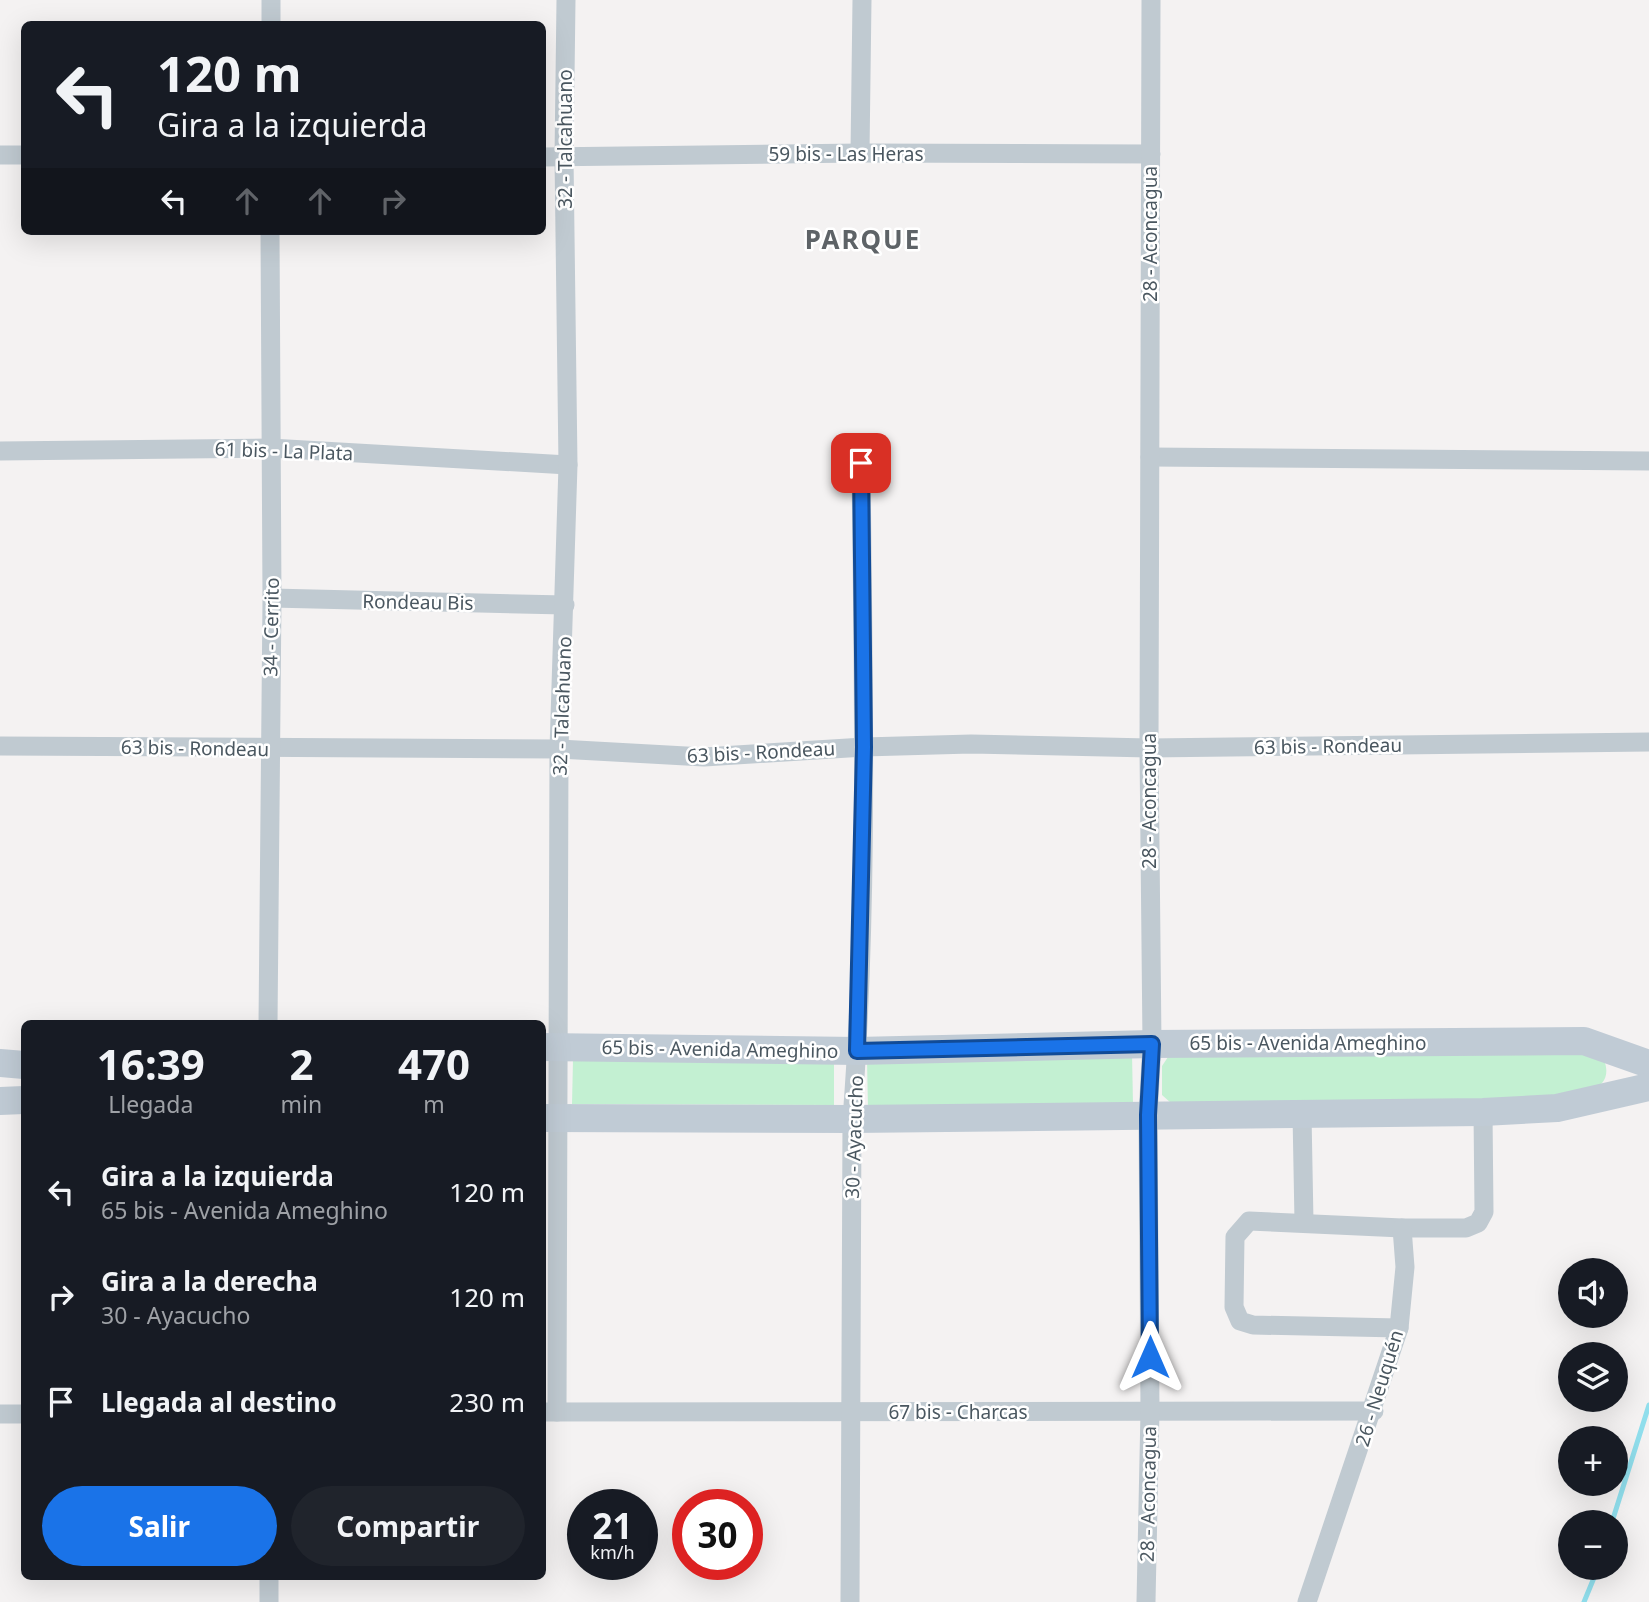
<!DOCTYPE html>
<html lang="es">
<head>
<meta charset="utf-8">
<style>
  body { margin:0; font-family:"Noto Sans",sans-serif; background:#20242c; color:#f1f3f6; height:100vh; display:flex; flex-direction:column; font-size:26px; white-space:nowrap }
  * { box-sizing:border-box; margin:0 }
  p { font-size:23px; color:#9ea1a6 }
  .icon { flex:none; width:38px; height:38px; fill:none; stroke:currentColor; stroke-width:2; stroke-linecap:round; stroke-linejoin:round }
  .map { position:relative; flex:1; overflow:hidden }
  .side { position:absolute; left:21px; top:1020px; width:525px; height:560px; display:flex; flex-direction:column; background:#171b24; border-radius:10px; box-shadow:0 7px 28px #0002 }
  .side>* { flex:none }
  .hud { position:absolute; left:21px; top:21px; width:525px; height:214px; border-radius:10px; box-shadow:0 7px 28px #0002; background:#171b24; color:#f1f3f6; overflow:hidden }
  .controls { position:absolute; left:1558px; top:1258px; display:grid; gap:14px }
  .controls a { display:grid; place-items:center; width:70px; height:70px; border-radius:50%; background:#171b24; box-shadow:0 7px 28px #0002; font-size:35px }
  .speed { position:absolute; left:567px; top:1489px; display:flex; gap:14px; font-size:35px; font-weight:700; text-align:center }
  .speed>* { display:grid; place-content:center; width:91px; height:91px; border-radius:50%; background:#171b24; box-shadow:0 7px 28px #0002; line-height:1 }
  .speed small { font-size:18px; font-weight:400 }
  .speed .limit { border:10px solid #d22; background:#fff; color:#111 }
  .pin { position:absolute; display:grid; place-items:center; width:60px; height:60px; color:#fff; margin:-30px; border-radius:14px; box-shadow:0 4px 10px #0006 }
  .me { position:absolute; width:77px; margin:-38px; rotate:0deg; stroke-linejoin:round; filter:drop-shadow(0 0 5px #0008) }
  .turn { display:flex; align-items:center; gap:24px; height:147px; padding:0 21px; font-size:32px }
  .turn .icon { width:91px; height:91px; stroke-width:2.5 }
  .turn b { display:block; font-size:49px; line-height:60px }
  .lanes { display:flex; align-items:center; height:66px; padding:0 21px; background:#0003; justify-content:center; gap:35px; direction:ltr }
  .lanes .off { opacity:.35 }
  .eta { display:flex; justify-content:space-evenly; align-items:center; height:119px; text-align:center }
  .eta b { font-size:42px; font-weight:700; line-height:49px }
  .primary-button { display:flex; gap:14px; margin-top:auto; padding:14px 21px }
  .primary-button a { flex:1; height:80px; border-radius:42px; background:#1a73e8; color:#fff; font-size:28px; font-weight:700; line-height:80px; text-align:center }
  .primary-button a+a { background:#20242c; color:#f1f3f6 }
  ul { padding:0; list-style:none }
  li { display:flex; align-items:center; gap:21px; height:105px; padding:0 21px }
  li div { flex:1 }
  li b { display:block; font-size:26px }
  li em { font-style:normal }
  .map>svg:first-child { display:block }
  .green { fill:#c3f0d2 }
  .lines { fill:none; stroke-linecap:round; stroke-linejoin:round }
  .stream { stroke:#90deec; stroke-width:5 }
  .minor { stroke:#c0cad1; stroke-width:19 }
  .secondary { stroke:#c0cbd5; stroke-width:28 }
  .route-casing { stroke:#114b97; stroke-width:18 }
  .route { stroke:#1a73e8; stroke-width:12 }
  .labels { text-anchor:middle; dominant-baseline:central; stroke-width:5; stroke-linejoin:round; paint-order:stroke }
  .street-label { font-size:19px; fill:#4a5760; stroke:#fff }
  .district-label { font-size:26px; font-weight:bold; letter-spacing:2px; fill:#5e6367; stroke:#fff }
</style>
</head>
<body>
<div class="map">
<svg width="1649" height="1602" viewBox="0 0 1649 1602">
  <rect width="100%" height="100%" fill="#f4f2f2"/>
  <g class="green">
    <polygon points="1132,1054 1133,1104 868,1109 867,1060"/>
    <path d="M1592,1054L1604,1060C1615,1088 1585,1094 1564,1100L1171,1103L1162,1095V1066L1168,1057Z"/>
    <polygon points="573,1060 834,1061 834,1105 572,1104"/>
  </g>
  <g class="lines">
    <g class="stream">
      <polyline points="1612,1522 1649,1405"/>
      <polyline points="1584,1602 1598,1568"/>
    </g>
    <g class="minor">
      <polyline points="271,24 271,0"/>
      <polyline points="860,153 862,0"/>
      <polyline points="0,155 24,155"/>
      <polyline points="542,157 860,153 1151,154"/>
      <polyline points="0,451 270,448 568,465"/>
      <polyline points="1150,457 1649,461"/>
      <polyline points="272,598 565,605"/>
      <polyline points="0,746 559,749 704,757 864,747 971,744 1149,748 1649,742"/>
      <polyline points="268,1024 272,598 270,231"/>
      <polyline points="1302,1114 1304,1222"/>
      <polyline points="1399,1328 1253,1325 1240,1321 1234,1307 1235,1237 1249,1221 1402,1228 1466,1228 1478,1223 1484,1212 1483,1112"/>
      <polyline points="542,1412 1374,1411"/>
      <polyline points="557,1412 559,749 568,465 564,157 566,0"/>
      <polyline points="0,1414 24,1414"/>
      <polyline points="269,1602 269,1577"/>
      <path d="M850,1602L852,1119C869,901 863,681 861,463"/>
      <polyline points="1146,1602 1150,1411 1148,1115 1152,1044 1149,748 1151,0"/>
      <polyline points="1307,1602 1399,1328 1405,1267 1402,1228"/>
    </g>
    <g class="secondary">
      <polyline points="542,1047 857,1051 1152,1044 1584,1041 1649,1064"/>
      <polyline points="0,1063 24,1065"/>
      <polyline points="0,1101 24,1100"/>
      <polyline points="542,1118 852,1119 1483,1112 1557,1108 1649,1087"/>
    </g>
  </g>
  <g class="lines">
    <g class="route-casing">
      <polyline id="route" points="861,463 864,747 857,1051 1152,1044 1148,1115 1150,1357"/>
    </g>
    <use href="#route" class="route"/>
  </g>
  <g class="labels">
    <g class="street-label">
      <text transform="translate(565 139) rotate(-90)">32 - Talcahuano</text>
      <text x="846" y="154">59 bis - Las Heras</text>
      <text transform="translate(1150 234) rotate(-90)">28 - Aconcagua</text>
      <text transform="translate(284 451) rotate(2)">61 bis - La Plata</text>
      <text transform="translate(418 602) rotate(1)">Rondeau Bis</text>
      <text transform="translate(271 627) rotate(-89)">34 - Cerrito</text>
      <text transform="translate(562 706) rotate(-88)">32 - Talcahuano</text>
      <text transform="translate(1328 746) rotate(-1)">63 bis - Rondeau</text>
      <text transform="translate(195 748) rotate(1)">63 bis - Rondeau</text>
      <text transform="translate(761 752) rotate(-3)">63 bis - Rondeau</text>
      <text transform="translate(1149 801) rotate(-90)">28 - Aconcagua</text>
      <text x="1308" y="1043">65 bis - Avenida Ameghino</text>
      <text transform="translate(720 1049) rotate(1)">65 bis - Avenida Ameghino</text>
      <text transform="translate(854 1137) rotate(-88)">30 - Ayacucho</text>
      <text transform="translate(1379 1388) rotate(-73)">26 - Neuquén</text>
      <text x="958" y="1412">67 bis - Charcas</text>
      <text transform="translate(1148 1494) rotate(-89)">28 - Aconcagua</text>
    </g>
    <g class="district-label">
      <text x="863" y="239">PARQUE</text>
    </g>
  </g>
</svg>
<div class="controls">
<a><svg class="icon" aria-label="sound" viewBox="0 0 24 24"><path d="M4 9h4l5-4v14l-5-4H4zM17 9q2 3 0 6"/></svg></a>
<a><svg class="icon" aria-label="layers" viewBox="0 0 24 24"><path d="M12 4l9 5-9 5-9-5zM3 14l9 5 9-5"/></svg></a>
<a>+</a>
<a>−</a>
</div>
<div class="speed"><div>21<small>km/h</small></div><div class="limit">30</div></div>
<div class="pin" style="left:861px;top:463px;background:#d93025"><svg class="icon" aria-label="arrive" viewBox="0 0 24 24"><path d="M6 21V4h12l-3 4 3 4H6"/></svg></div>
<svg class="me" style="left:1150px;top:1357px" viewBox="-20 -20 40 40"><path d="M0-17L14 15 0 8-14 15z" fill="#1a73e8" stroke="#fff" stroke-width="4"/></svg>
<div class="hud">
<div class="turn"><svg class="icon" aria-label="left" viewBox="0 0 24 24"><path d="M17 20v-9H6M10 6l-5 5 5 5"/></svg><div><b>120 m</b>Gira a la izquierda</div></div>
<div class="lanes"><svg class="icon" aria-label="left" viewBox="0 0 24 24"><path d="M17 20v-9H6M10 6l-5 5 5 5"/></svg><svg class="icon off" aria-label="ahead" viewBox="0 0 24 24"><path d="M12 20V5M6 11l6-6 6 6"/></svg><svg class="icon off" aria-label="ahead" viewBox="0 0 24 24"><path d="M12 20V5M6 11l6-6 6 6"/></svg><svg class="icon off" aria-label="right" viewBox="0 0 24 24"><path d="M7 20v-9h11M14 6l5 5-5 5"/></svg></div>
</div>
<section class="side">
<div class="eta">
<div><b>16:39</b><p>Llegada</p></div>
<div><b>2</b><p>min</p></div>
<div><b>470</b><p>m</p></div>
</div>
<ul>
<li><svg class="icon" aria-label="left" viewBox="0 0 24 24"><path d="M17 20v-9H6M10 6l-5 5 5 5"/></svg><div><b>Gira a la izquierda</b><p>65 bis - Avenida Ameghino</p></div><em>120 m</em></li>
<li><svg class="icon" aria-label="right" viewBox="0 0 24 24"><path d="M7 20v-9h11M14 6l5 5-5 5"/></svg><div><b>Gira a la derecha</b><p>30 - Ayacucho</p></div><em>120 m</em></li>
<li><svg class="icon" aria-label="arrive" viewBox="0 0 24 24"><path d="M6 21V4h12l-3 4 3 4H6"/></svg><div><b>Llegada al destino</b></div><em>230 m</em></li>
</ul>
<div class="primary-button"><a>Salir</a><a>Compartir</a></div>
</section>
</div>
</body>
</html>
